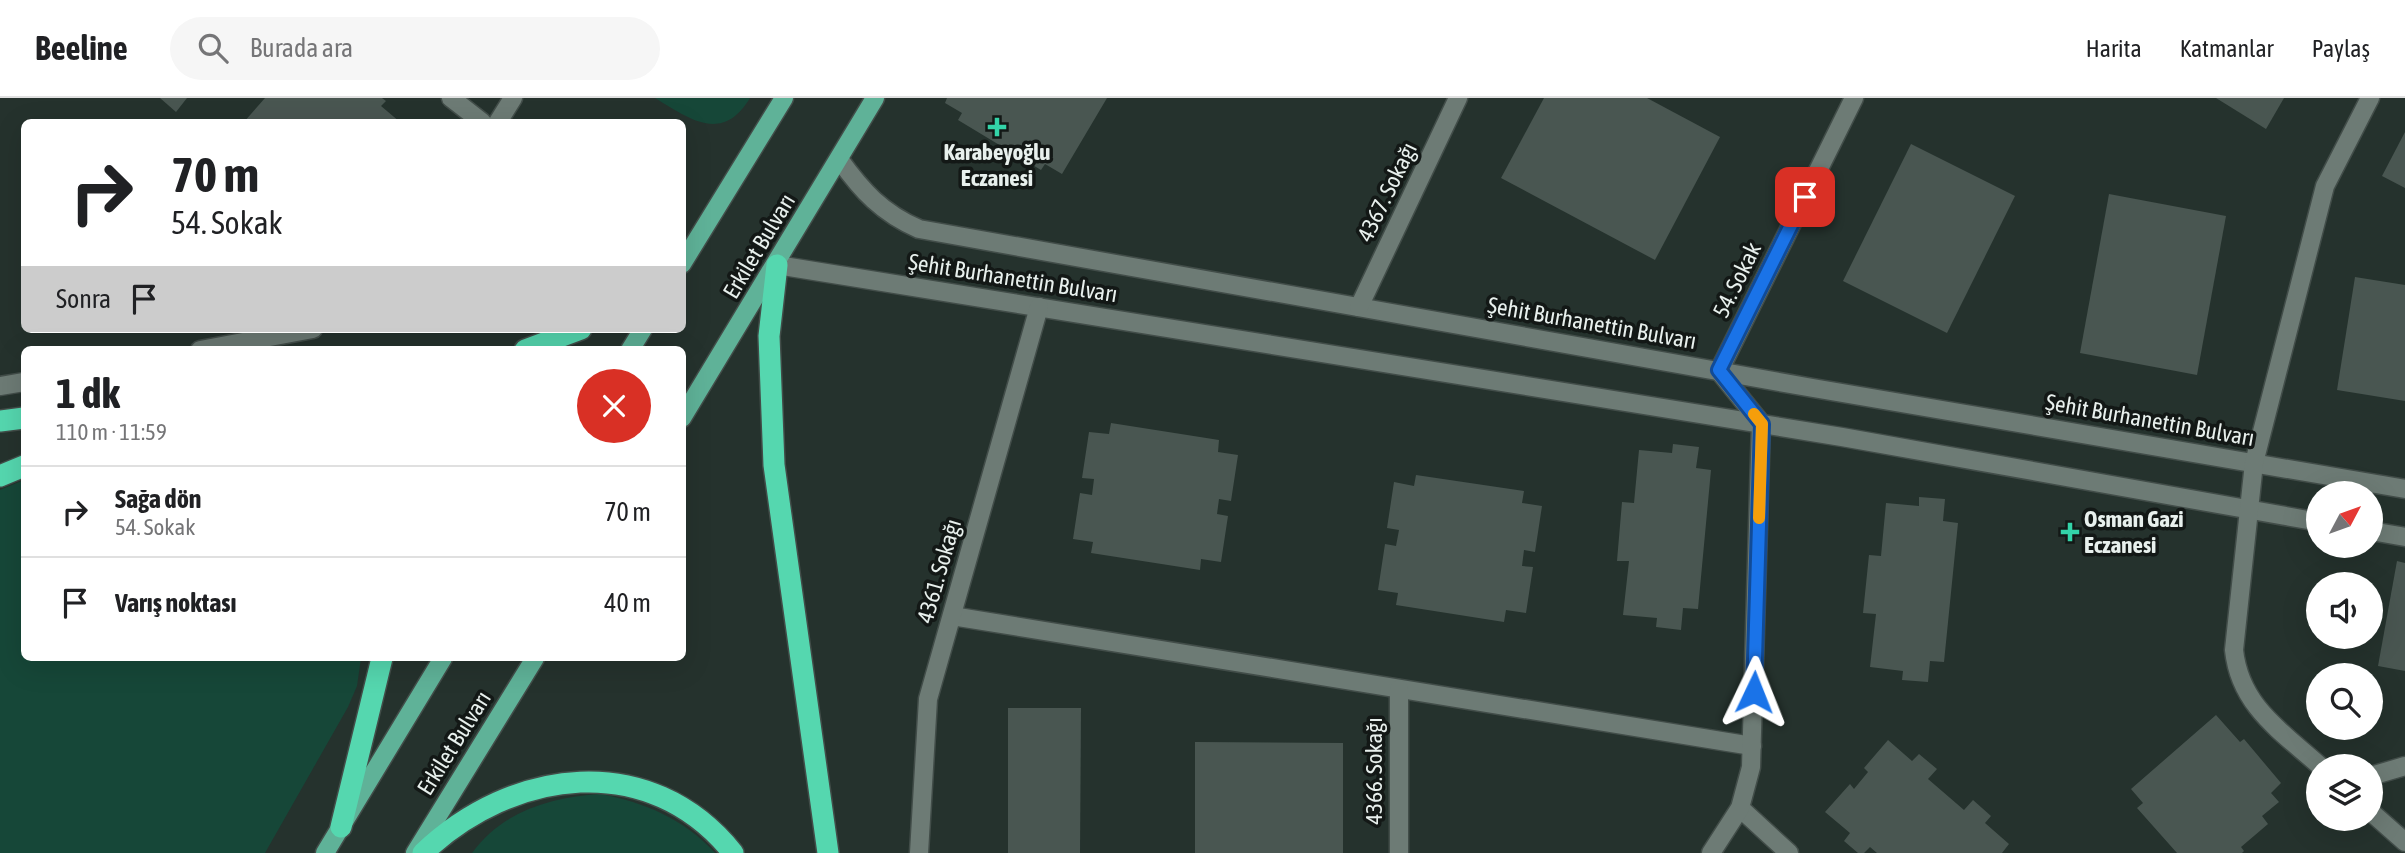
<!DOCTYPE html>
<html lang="tr">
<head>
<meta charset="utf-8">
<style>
  body { margin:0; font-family:"Asap Condensed",sans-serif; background:#f6f6f6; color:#202124; height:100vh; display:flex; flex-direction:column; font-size:26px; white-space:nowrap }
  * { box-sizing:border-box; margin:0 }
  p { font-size:23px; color:#757577 }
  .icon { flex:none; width:38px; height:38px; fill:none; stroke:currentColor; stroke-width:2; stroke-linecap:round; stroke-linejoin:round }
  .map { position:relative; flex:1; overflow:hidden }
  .panel { position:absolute; left:21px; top:248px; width:665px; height:315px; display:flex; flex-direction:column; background:#fff; border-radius:10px; box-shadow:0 7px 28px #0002 }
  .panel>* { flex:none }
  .hud { position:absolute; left:21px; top:21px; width:665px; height:214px; border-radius:10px; box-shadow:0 7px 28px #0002; background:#fff; color:#202124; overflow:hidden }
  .needle { width:46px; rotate:49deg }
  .fabs { position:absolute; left:2306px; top:383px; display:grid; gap:14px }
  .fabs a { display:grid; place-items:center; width:77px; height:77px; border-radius:50%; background:#fff; box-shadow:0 7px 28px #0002; font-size:35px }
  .pin { position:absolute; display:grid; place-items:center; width:60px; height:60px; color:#fff; margin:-30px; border-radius:14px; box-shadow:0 4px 10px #0006 }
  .me { position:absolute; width:77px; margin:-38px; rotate:2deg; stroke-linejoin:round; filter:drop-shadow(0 0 5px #0008) }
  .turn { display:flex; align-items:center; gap:24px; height:147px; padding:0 35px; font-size:32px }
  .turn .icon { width:91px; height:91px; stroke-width:2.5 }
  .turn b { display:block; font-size:49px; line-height:60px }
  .then { display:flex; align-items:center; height:66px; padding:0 35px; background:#0003; gap:14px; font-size:26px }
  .round { display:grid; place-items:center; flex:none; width:74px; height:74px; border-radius:37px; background:#f6f6f6 }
  .head { display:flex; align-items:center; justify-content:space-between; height:119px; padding:0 35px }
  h1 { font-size:42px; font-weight:700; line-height:52px }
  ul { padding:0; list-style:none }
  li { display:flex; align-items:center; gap:21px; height:91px; padding:0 35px; border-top:2px solid #e0e0e0 }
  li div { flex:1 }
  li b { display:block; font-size:26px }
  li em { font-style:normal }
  header { display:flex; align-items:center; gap:42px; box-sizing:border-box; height:98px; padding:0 35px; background:#fff; border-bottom:2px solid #e0e0e0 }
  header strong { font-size:33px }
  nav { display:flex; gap:38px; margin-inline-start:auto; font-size:24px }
  .search { width:490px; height:63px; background:#f6f6f6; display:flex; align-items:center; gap:18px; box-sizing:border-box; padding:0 24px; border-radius:38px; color:#757577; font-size:26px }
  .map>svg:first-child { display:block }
  .green { fill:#164738 }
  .building { fill:#495651 }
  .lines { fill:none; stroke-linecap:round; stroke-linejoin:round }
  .minor-casing { stroke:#424d49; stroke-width:21 }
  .major-casing { stroke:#424d49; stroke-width:21 }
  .highway-casing { stroke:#424d49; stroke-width:24 }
  .minor { stroke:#6d7b75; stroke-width:18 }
  .major { stroke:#5fb298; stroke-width:18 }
  .highway { stroke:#55d7af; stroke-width:21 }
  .route-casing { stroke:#114b97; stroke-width:18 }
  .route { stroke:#1a73e8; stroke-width:12 }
  .slow { stroke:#f59e0b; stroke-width:12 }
  .poi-dot { fill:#33d4a8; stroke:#131816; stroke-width:2.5 }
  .labels { text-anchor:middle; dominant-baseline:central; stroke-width:7; stroke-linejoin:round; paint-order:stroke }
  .poi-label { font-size:23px; font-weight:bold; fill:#e8f0ed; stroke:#131816 }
  .street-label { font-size:23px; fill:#e8f0ed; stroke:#131816 }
</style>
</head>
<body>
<header>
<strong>Beeline</strong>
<div class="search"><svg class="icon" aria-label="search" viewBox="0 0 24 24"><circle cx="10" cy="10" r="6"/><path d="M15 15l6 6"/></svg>Burada ara</div>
<nav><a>Harita</a><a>Katmanlar</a><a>Paylaş</a></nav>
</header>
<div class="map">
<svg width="2405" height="755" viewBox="0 0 2405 755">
  <rect width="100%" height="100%" fill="#25322d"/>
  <g class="green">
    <path d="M655,0H750C722,46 690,21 655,0Z"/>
    <polygon points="24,382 24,560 361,560 357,588 348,609 265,755 0,755 0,392"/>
    <path d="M600,696C644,704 684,721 715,755H472C502,713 552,699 600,696Z"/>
  </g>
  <g class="building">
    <polygon points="160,0 187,0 176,14"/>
    <polygon points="265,0 382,0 386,3 381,8 400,24 244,24"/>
    <polygon points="947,0 1107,0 1062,76 1045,66 1041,72 958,22 962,15 945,5"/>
    <polygon points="1544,0 1647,0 1720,39 1655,162 1501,80"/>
    <polygon points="2216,0 2284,0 2266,31"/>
    <polygon points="2405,34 2405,90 2382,78"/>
    <polygon points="1911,46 2015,98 1947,235 1843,183"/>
    <polygon points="2109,96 2226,118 2197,277 2080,255"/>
    <polygon points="2355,179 2405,187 2405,303 2337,292"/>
    <polygon points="1111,325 1219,342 1218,354 1238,357 1231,403 1219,401 1217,416 1228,418 1221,464 1201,461 1200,472 1091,455 1093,444 1073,441 1080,395 1092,397 1094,381 1082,380 1089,334 1109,336"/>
    <polygon points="1673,346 1699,349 1696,370 1711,372 1698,511 1683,510 1681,532 1656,529 1657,520 1623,517 1629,463 1617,463 1622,404 1634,405 1639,352 1672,355"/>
    <polygon points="1416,377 1524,393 1522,405 1542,408 1535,454 1524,452 1522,468 1533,469 1526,515 1506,512 1504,524 1396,507 1398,495 1378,492 1385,446 1396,448 1399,432 1387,430 1394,384 1414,388"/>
    <polygon points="1919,399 1945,401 1943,423 1958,425 1944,564 1930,563 1928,584 1902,582 1903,573 1870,569 1876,516 1863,515 1869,457 1881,458 1886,405 1919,408"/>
    <polygon points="2397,463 2405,465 2405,573 2378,568"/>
    <polygon points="1008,610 1081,610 1080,755 1008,755"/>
    <polygon points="2216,617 2240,644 2244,641 2281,685 2271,695 2279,704 2262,718 2268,726 2241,749 2244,753 2242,755 2177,755 2137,710 2143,705 2131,691"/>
    <polygon points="1888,642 1912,663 1919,656 1937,671 1928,681 1964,712 1973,702 1991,718 1985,725 2009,746 2002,755 1877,755 1870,749 1864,755 1858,755 1844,743 1850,735 1825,714 1850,686 1854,691 1868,674 1864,670"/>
    <polygon points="1195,644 1343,645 1343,755 1195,755"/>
  </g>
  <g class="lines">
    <g class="minor-casing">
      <g id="minor">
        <polyline points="451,0 482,24"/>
        <polyline points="498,24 513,0"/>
        <path d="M839,61C862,93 882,115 919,131L1813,290L2405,391"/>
        <polyline points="777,167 1842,339 2319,424"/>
        <polyline points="1359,209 1458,0"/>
        <polyline points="200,252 313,231"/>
        <polyline points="0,288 24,284"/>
        <polyline points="2371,433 2405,439"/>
        <polyline points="952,518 1752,648"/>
        <polyline points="1399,591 1399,755"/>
        <path d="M2320,668C2281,633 2240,608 2234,552L2254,365L2325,88L2370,0"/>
        <polyline points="2371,678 2405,668"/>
        <polyline points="1740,710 1789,755"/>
        <polyline points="2371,714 2405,744"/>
        <polyline points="919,755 928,601 1039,209"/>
        <polyline points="1711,755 1740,710 1751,669 1761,325 1719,273 1854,0"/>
      </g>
    </g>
    <g class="major-casing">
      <g id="major">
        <polyline points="682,166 784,0"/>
        <polyline points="630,252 643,231"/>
        <polyline points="682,320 875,0"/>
        <polyline points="325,755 443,560"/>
        <polyline points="415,755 535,560"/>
      </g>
    </g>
    <g class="highway-casing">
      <g id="highway">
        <polyline points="777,167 769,238 774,367 828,755"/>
        <polyline points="525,252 581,231"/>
        <polyline points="0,323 24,320"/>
        <polyline points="0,378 24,368"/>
        <polyline points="341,729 382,560"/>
        <path d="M423,755C512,670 650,651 733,755"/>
      </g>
    </g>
    <use href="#minor" class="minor"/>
    <use href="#major" class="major"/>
    <use href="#highway" class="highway"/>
  </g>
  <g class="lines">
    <g class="route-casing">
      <polyline id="route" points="1754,594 1762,326 1719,272 1805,99"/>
    </g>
    <use href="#route" class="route"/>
    <polyline class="slow" points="1754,316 1762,326 1759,420"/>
  </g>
  <g class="poi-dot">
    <path d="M993.5 18.5h7v7h7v7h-7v7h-7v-7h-7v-7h7z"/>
    <path d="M2066.5 423.5h7v7h7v7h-7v7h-7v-7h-7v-7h7z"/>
  </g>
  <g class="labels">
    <g class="poi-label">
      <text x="997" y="54">Karabeyoğlu<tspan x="997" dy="26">Eczanesi</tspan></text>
      <text x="2084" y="421" text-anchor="start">Osman Gazi<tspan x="2084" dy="26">Eczanesi</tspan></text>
    </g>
    <g class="street-label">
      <text transform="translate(1387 94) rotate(-64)">4367. Sokağı</text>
      <text transform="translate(759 148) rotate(-59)">Erkilet Bulvarı</text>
      <text transform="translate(1013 180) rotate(9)">Şehit Burhanettin Bulvarı</text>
      <text transform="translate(1737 182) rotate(-64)">54. Sokak</text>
      <text transform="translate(1592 225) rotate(10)">Şehit Burhanettin Bulvarı</text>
      <text transform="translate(2150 322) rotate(10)">Şehit Burhanettin Bulvarı</text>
      <text transform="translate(939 473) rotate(-74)">4361. Sokağı</text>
      <text transform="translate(454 645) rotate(-58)">Erkilet Bulvarı</text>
      <text transform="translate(1374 673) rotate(-90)">4366. Sokağı</text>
    </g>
  </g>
</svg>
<div class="fabs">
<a><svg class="needle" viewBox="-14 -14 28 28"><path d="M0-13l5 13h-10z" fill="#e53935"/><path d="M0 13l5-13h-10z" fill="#757577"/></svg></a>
<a><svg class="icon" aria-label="sound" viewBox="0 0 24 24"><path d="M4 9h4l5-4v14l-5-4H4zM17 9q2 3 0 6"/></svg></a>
<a><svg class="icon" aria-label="search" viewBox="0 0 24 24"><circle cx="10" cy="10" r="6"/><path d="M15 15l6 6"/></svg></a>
<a><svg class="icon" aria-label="layers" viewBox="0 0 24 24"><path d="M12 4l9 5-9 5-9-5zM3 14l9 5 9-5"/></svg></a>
</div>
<div class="pin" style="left:1805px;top:99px;background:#d93025"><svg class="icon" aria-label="arrive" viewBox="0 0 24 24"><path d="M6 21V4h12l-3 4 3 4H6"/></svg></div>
<svg class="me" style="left:1754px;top:594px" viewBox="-20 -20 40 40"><path d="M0-17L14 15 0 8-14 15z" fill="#1a73e8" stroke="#fff" stroke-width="4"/></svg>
<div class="hud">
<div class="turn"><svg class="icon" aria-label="right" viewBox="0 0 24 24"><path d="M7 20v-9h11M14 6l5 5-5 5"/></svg><div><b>70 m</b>54. Sokak</div></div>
<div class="then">Sonra<svg class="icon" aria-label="arrive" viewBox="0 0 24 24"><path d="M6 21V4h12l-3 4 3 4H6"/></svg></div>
</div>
<section class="panel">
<div class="head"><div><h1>1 dk</h1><p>110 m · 11:59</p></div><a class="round" style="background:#d93025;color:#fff"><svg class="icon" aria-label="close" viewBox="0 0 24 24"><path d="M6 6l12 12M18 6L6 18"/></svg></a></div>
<ul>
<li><svg class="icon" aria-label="right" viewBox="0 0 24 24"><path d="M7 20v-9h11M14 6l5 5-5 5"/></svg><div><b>Sağa dön</b><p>54. Sokak</p></div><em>70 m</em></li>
<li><svg class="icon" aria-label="arrive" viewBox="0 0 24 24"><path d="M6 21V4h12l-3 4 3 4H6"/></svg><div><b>Varış noktası</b></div><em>40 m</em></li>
</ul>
</section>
</div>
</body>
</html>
